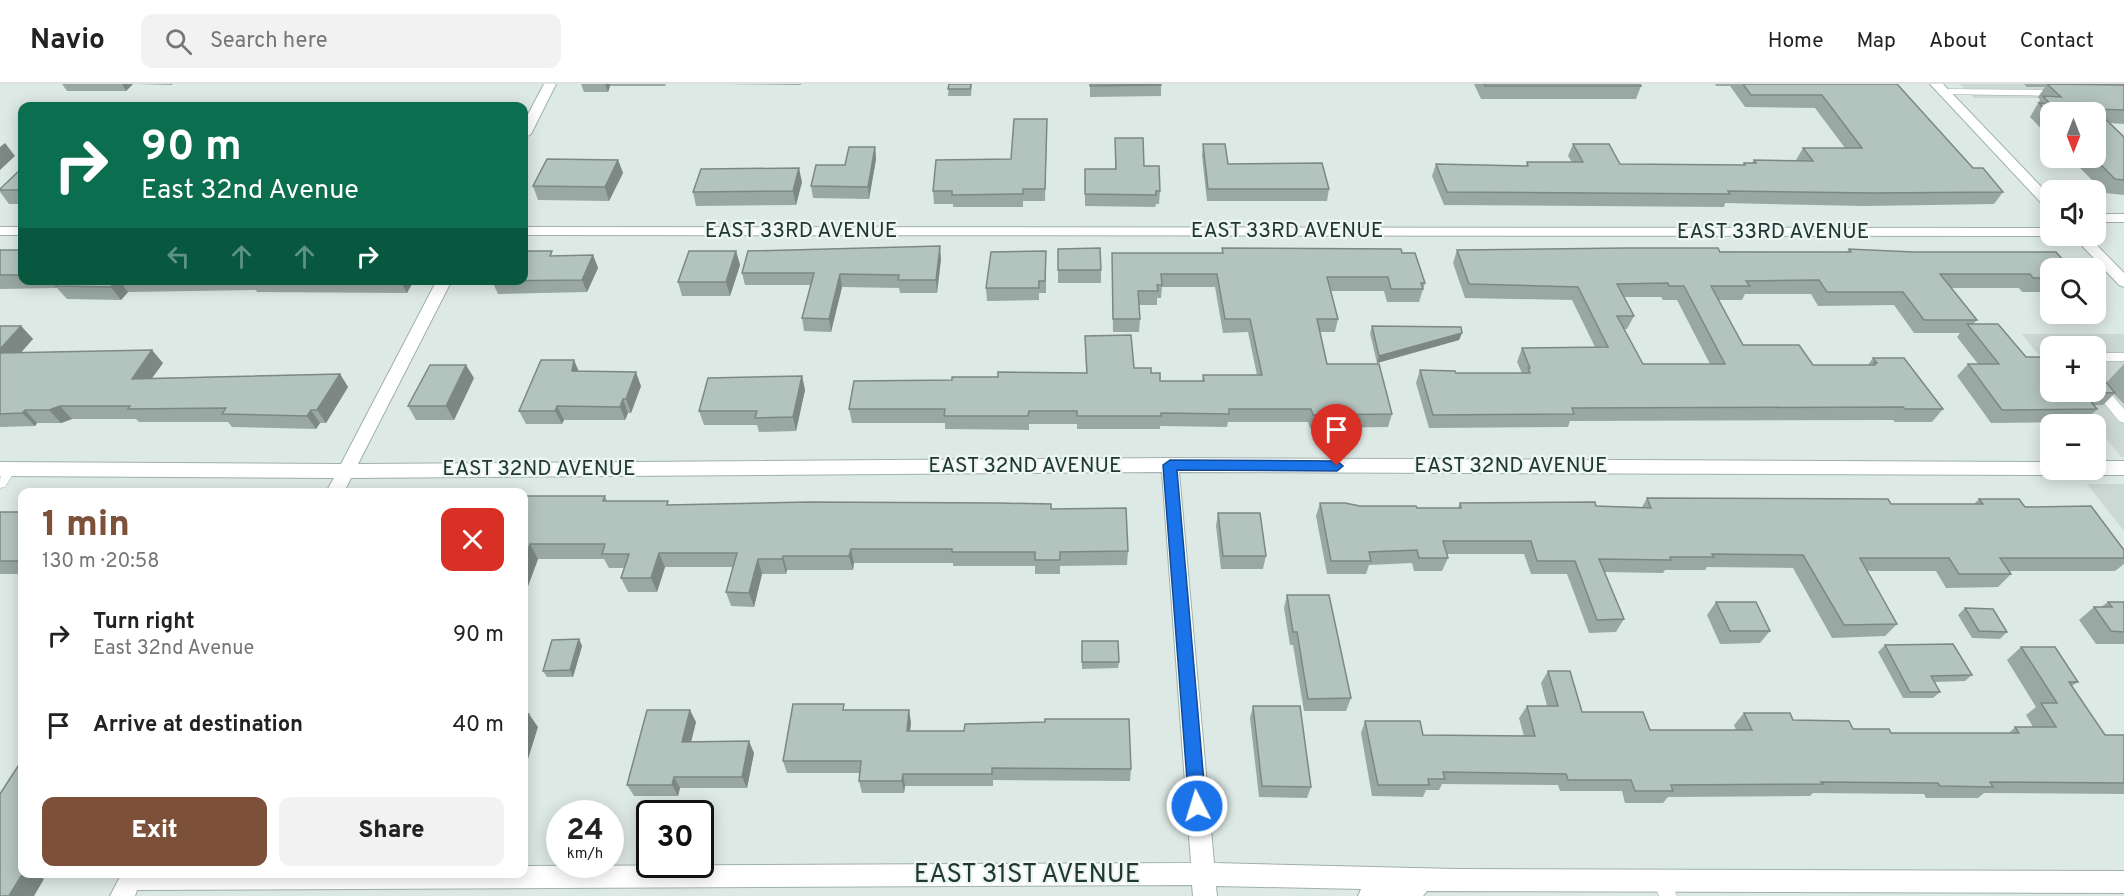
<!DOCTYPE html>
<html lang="en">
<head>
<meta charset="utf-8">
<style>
  body { margin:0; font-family:Overpass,sans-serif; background:#f2f2f2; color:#222; height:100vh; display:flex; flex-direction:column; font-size:22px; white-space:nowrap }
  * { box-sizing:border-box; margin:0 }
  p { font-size:20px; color:#767676 }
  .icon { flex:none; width:33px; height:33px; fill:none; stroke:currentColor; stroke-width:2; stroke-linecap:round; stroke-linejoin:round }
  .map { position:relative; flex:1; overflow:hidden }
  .side { position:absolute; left:18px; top:404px; width:510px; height:390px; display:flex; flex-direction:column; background:#fff; border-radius:12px; box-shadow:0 3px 15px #0003 }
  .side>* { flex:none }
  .hud { position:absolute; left:18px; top:18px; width:510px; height:183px; border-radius:12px; box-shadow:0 3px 15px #0003; background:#0b6e4f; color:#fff; overflow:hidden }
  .needle { width:39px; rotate:180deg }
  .fabs { position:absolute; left:2040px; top:18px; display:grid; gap:12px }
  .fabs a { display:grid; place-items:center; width:66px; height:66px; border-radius:12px; background:#fff; box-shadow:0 3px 15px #0003; font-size:30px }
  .speed { position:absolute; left:546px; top:716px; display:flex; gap:12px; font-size:30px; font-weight:700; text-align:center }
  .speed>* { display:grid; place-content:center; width:78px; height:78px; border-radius:50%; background:#fff; box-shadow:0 3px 15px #0003; line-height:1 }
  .speed small { font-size:15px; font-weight:400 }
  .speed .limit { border:3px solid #111; border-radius:9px; background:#fff; color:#111 }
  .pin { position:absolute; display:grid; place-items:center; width:51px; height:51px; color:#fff; margin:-62px -26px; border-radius:50% 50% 50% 0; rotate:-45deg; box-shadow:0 0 6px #0007 }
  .pin .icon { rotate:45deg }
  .me { position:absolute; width:66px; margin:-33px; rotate:355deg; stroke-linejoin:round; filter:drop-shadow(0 0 4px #0008) }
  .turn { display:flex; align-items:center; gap:21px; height:126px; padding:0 24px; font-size:27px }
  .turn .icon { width:78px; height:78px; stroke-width:2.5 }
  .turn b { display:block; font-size:42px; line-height:51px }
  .lanes { display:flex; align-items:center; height:57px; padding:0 24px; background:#0003; justify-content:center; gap:30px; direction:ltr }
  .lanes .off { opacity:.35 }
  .round { display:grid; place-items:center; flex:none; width:63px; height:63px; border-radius:12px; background:#f2f2f2 }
  .head { display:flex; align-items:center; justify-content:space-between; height:102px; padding:0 24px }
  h1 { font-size:36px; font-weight:800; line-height:45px; color:#7d503a }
  .action { display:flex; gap:12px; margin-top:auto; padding:12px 24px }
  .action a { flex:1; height:69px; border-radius:12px; background:#7d503a; color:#fff; font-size:24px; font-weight:800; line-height:69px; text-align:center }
  .action a+a { background:#f2f2f2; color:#222 }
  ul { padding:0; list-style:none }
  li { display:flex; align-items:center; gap:18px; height:90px; padding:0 24px }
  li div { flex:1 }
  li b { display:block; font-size:22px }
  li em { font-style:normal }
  header { display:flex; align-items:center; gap:36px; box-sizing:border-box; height:84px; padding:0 30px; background:#fff; border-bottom:2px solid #e0e0e0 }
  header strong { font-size:28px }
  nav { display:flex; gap:33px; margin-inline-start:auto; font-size:21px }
  .search { width:420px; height:54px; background:#f2f2f2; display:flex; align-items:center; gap:15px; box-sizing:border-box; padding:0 21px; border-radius:12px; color:#767676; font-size:22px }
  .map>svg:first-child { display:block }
  .built { fill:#ccd8d4 }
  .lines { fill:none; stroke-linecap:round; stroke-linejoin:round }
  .service-casing { stroke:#a1b0ac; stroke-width:1 }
  .minor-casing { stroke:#a1b0ac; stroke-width:2 }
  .secondary-casing { stroke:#9db4ad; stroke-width:2 }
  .service { fill:#fff; fill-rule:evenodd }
  .minor { fill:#fff; fill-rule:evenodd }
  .secondary { fill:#fff; fill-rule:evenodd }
  .wall { fill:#9aa8a3; fill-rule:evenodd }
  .shaded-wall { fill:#7d8885 }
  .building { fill:#b3c3be; stroke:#7d8885; stroke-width:1.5; fill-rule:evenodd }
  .route { fill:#1a73e8; stroke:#114b97; stroke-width:1.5 }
  .labels { text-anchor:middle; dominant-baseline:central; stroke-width:4.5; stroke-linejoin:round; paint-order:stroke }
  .street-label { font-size:21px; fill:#203733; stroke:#edf6f2 }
  .near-street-label { font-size:26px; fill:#203733; stroke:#edf6f2 }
</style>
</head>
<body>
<header>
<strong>Navio</strong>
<div class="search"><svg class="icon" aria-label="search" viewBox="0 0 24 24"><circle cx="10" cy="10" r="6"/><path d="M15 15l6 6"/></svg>Search here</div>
<nav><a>Home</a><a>Map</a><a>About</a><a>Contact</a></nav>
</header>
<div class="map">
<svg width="2124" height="812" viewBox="0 0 2124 812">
  <rect width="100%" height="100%" fill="#dde9e5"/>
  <g class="built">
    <polygon points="1960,0 2124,0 2124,14 1974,14"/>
    <polygon points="2022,250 2124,250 2124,373 2121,373 2069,308 2096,308 2096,262 2050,262 2050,285"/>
    <polygon points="2087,400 2124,400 2124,447"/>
  </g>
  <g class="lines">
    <g class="service-casing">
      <g id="service">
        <polygon points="1943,5 2058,6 2063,9 2058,12 1940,10 1938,8"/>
        <rect x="2096" y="269" width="28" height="8"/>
        <polygon points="2096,296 2100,297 2124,325 2124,339 2119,337 2095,308"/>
        <path d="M9,380L16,385L5,403L0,404C0,394 0,383 9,380Z"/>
        <polygon points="1662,788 1668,791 1677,812 1659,812 1653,797 1656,791"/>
      </g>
    </g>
    <g class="minor-casing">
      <g id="minor">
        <polygon points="544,0 556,0 531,50 524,54 524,38"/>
        <rect x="2096" y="130" width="28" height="8"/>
        <rect x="0" y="143" width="22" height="8"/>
        <polygon points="524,143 2050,144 2050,152 2054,152 2050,152 524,151"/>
        <polygon points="437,196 452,196 358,380 1170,374 2050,378 2050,386 2058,386 2050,391 1179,388 1214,779 1455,785 2124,787 2124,809 1427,807 1423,812 1358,812 1361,805 1216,802 1217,812 1193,812 1192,801 137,806 135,812 110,812 122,789 524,789 524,782 1191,779 1162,388 351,394 344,408 326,408 334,394 0,392 0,378 341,380"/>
        <polygon points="2124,377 2124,391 2096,391 2088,386 2096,386 2096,377"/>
      </g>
    </g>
    <g class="secondary-casing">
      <g id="secondary">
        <polygon points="1930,0 1943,0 2050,112 2050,124 2045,123"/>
        <polygon points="2073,152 2088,152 2124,189 2124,203 2119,201"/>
      </g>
    </g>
    <use href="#service" class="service"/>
    <use href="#minor" class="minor"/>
    <use href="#secondary" class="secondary"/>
  </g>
  <g class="wall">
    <polygon points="62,0 133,0 126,7 67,7"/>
    <polygon points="136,0 173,0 172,1"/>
    <polygon points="581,0 666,0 665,2 610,2 608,8 584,8"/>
    <polygon points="725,0 801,0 801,1"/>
    <polygon points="949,0 972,0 971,12 948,12"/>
    <polygon points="1090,0 1161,0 1161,12 1090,13"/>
    <polygon points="1474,0 1641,0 1641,2 1636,15 1481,15"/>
    <polygon points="1715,0 1897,0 1973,84 2003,108 1994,120 1864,122 1725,119 1724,123 1444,121 1432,92 1436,80 1526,82 1527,78 1572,78 1568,72 1573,60 1620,80 1743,81 1744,79 1752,79 1754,76 1796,76 1803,64 1845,64 1815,24 1745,23 1730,2 1716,2"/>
    <polygon points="2024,0 2124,0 2124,40 2110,39 2124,52 2124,111 2105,109 2070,74 2096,74 2050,28 2050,54 2030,33 2040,16 2038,13 2045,3 2027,3"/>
    <polygon points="1047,48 1045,117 1023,117 1023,123 953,123 953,120 934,120 933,107 1011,75"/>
    <polygon points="1115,54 1144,82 1160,107 1159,120 1156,120 1155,123 1085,122 1085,85 1115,85"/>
    <polygon points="1203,60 1228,80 1329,105 1327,117 1207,117 1202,72"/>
    <polygon points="875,63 876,75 869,115 813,114 811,102"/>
    <polygon points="618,76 623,89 609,117 538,116 533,102"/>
    <polygon points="22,84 22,120 9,120 0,108 0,105"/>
    <polygon points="802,98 796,121 696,122 693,108"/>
    <polygon points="1222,164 1402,169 1425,199 1419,218 1387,218 1384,207 1331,207 1338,235 1335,248 1320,248 1327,280 1392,330 1388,343 1310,344 1308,338 1228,338 1227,343 1160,342 1160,345 1077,345 1077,340 1029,340 1029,346 945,345 945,339 852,339 849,325 952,296 1086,289 1085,252 1134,284 1151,289 1160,297 1202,297 1203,291 1257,291 1248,248 1223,249 1215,203 1162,203 1161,214 1157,214 1157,221 1139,221 1140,235 1139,248 1113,248 1112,169 1222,169"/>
    <polygon points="1058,165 1101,186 1101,199 1058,199"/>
    <path d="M1849,165L2050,184V208H2022L2019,204H1951L1977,236L1973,240L2050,308L2105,297L2107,298L2124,280V320L2114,310L2103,321H2094L2097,325L2085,338L1991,339L1957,292L1968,280H1978L1957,253L1960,249H1914L1894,221L1818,222L1811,210H1745L1742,216H1718L1743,261L1813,281H1868L1873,274L1943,325L1932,338H1895L1893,336L1570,337L1568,343L1429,344L1416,299L1420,286L1456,289H1522L1517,278L1522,264L1595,263L1572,216L1465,214L1453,179L1457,166L1847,168ZM1624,213H1661L1663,216H1677L1710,280H1643L1624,245H1627L1634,232Z"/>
    <polygon points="0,166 22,166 22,196 414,196 407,209 257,208 256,206 128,208 121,216 67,215 57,204 0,205"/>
    <polygon points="736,167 740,181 730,212 682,212 678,198"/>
    <polygon points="1046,167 1046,209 1039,209 1039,216 987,217 986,204"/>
    <polygon points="593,171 598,184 587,208 498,210 492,197 554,172"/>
    <polygon points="941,175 937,209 900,209 899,204 842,203 831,248 804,247 802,234 811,201 745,201 742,189"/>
    <polygon points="0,242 21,242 33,255 21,268 163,279 152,294 340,290 348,303 326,339 320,339 316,345 232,343 228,338 139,338 136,335 72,335 61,339 37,339 35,342 0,343"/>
    <polygon points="1372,242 1462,249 1459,256 1377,279 1370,249"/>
    <polygon points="579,287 641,302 631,329 628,329 625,336 564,336 562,340 526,340 519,327"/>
    <polygon points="802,292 805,306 796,347 759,348 757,341 704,341 699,327"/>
    <polygon points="474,294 454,336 416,336 408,322"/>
    <polygon points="524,412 605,412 607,417 670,421 1051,425 1128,467 1127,481 1060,482 1060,490 1035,490 1035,482 953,482 953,479 854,479 853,486 787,486 786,490 762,490 754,523 731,522 726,508 733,483 665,483 657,508 628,508 621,494 624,484 609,484 604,475 538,475 528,502 524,502"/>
    <polygon points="1647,414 1891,420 1974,420 1979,415 2025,423 2124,466 2124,480 2115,487 2009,487 2011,490 1998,503 1946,504 1936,487 1867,487 1897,540 1885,552 1832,554 1793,484 1707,483 1705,486 1665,486 1663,489 1604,488 1624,535 1616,548 1589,549 1567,490 1531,490 1524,470 1447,470 1448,474 1442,487 1414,487 1412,479 1369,481 1366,490 1327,490 1316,432 1320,419 1360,422 1417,424 1458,424 1460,419 1642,423"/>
    <rect x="0" y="428" width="22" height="62"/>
    <polygon points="1218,429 1266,472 1263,485 1221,485 1216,442"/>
    <polygon points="1287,511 1351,614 1346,627 1304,627 1293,561 1290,561 1284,524"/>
    <polygon points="1716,518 1770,547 1760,559 1720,560 1707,531"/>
    <polygon points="2108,518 2124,518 2124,560 2096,560 2079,536 2094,523 2101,523"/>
    <polygon points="1965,524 2007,548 2000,555 1972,554 1958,531"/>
    <polygon points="579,555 582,562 573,593 547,593 543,587"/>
    <polygon points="1082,557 1119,578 1118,584 1082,585"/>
    <polygon points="1885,561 1972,591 1965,597 1935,598 1940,608 1933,614 1903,614 1878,568"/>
    <polygon points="2021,563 2078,598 2072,602 2105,651 2124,651 2124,710 1984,709 1978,714 1926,714 1924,710 1813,709 1810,712 1668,713 1663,719 1625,719 1622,707 1560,707 1558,701 1442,700 1439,706 1426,706 1423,713 1372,712 1361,649 1365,637 1423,651 1524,652 1519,634 1527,622 1547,622 1541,599 1548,587 1582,628 1650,646 1736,646 1734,641 1744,629 1853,645 1891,649 2009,649 2015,643 2033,643 2026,631 2036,623 2007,576"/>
    <polygon points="1253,622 1311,703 1307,714 1259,713 1250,634"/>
    <polygon points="846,626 911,638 910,647 1131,685 1130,697 993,696 993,702 905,702 904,709 862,709 859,697 860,689 787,689 783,677"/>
    <polygon points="696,638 691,658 754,669 747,704 680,704 678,712 634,712 627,701"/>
  </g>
  <g class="shaded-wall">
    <polygon points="122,0 133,0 126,7"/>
    <polygon points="605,0 610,0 610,2 608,8"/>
    <polygon points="5,59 15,72 0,86 0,63"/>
    <polygon points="875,63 876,75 869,115 868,103"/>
    <polygon points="618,76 623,89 609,117 605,103"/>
    <polygon points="799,84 802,98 796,121 793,107"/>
    <polygon points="940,162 941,175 937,209 936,196"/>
    <polygon points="736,167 740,181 730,212 726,198"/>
    <polygon points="593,171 598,184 587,208 582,196"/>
    <polygon points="840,190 842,203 831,248 829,235"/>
    <polygon points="116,196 119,196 128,208 121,216 111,203"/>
    <polygon points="400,196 414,196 407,209"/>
    <polygon points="21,242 33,255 9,282 0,273 0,265"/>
    <polygon points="1462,249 1459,256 1377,279 1379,272"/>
    <polygon points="152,266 163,279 142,308 132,295"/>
    <polygon points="574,276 580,290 572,287"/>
    <polygon points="466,281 474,294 454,336 446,322"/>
    <polygon points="636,288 641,302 631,329 626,315"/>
    <polygon points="340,290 348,303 326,339 317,326"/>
    <polygon points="802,292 805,306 796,347 793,333"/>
    <polygon points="623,315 628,329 625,336 620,323"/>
    <polygon points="60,322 72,335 61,339 49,326"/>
    <polygon points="557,322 564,336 562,340 555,327"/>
    <polygon points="25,326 37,339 35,342 22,329"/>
    <polygon points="311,326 320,339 316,345 307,332"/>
    <polygon points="530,460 538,475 528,502 524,494 524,477"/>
    <polygon points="851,465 854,479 853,486 849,472"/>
    <polygon points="659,469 665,483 657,508 651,494"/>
    <polygon points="783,472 787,486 786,490 782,475"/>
    <polygon points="758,475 762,490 754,523 749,509"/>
    <polygon points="579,555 582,562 573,593 570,586"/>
    <polygon points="690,626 696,638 688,670 682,658"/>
    <polygon points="909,626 911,638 909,659 907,647"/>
    <polygon points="529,630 538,643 524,688 524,646"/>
    <polygon points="749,657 754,669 747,704 742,693"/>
    <polygon points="903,690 905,702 904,709 902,697"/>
    <polygon points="674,693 680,704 678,712 672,701"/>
    <polygon points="23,789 45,789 42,794 44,795 34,812 9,812"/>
  </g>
  <g class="building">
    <polygon points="949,0 971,0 970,5 948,5"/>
    <polygon points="1090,0 1161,0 1161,1 1090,2"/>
    <polygon points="1484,0 1640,0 1641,2 1485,2"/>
    <polygon points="1743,0 1897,0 1973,84 1983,84 2003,108 1872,109 1728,107 1730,110 1447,108 1436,80 1528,82 1527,78 1583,78 1573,60 1609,60 1620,80 1745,81 1744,79 1756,79 1754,76 1813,77 1803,64 1862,64 1822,11 1751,11"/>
    <polygon points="2047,0 2124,1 2124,26 2095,25 2124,53 2124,96 2115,95 2094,74 2096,74 2096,28 2050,28 2050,31 2039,19 2050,20 2043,12 2061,13"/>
    <polygon points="1014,35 1047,35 1045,105 1023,105 1023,110 952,111 952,107 933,107 936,76 1011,75"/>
    <polygon points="1115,54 1143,54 1144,82 1159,82 1160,107 1156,107 1156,111 1085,110 1085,85 1116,85"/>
    <polygon points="1203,60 1225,60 1228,80 1322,79 1329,105 1208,105"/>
    <polygon points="849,63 875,63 868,103 811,102 816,81 845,81"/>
    <polygon points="547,75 618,76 605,103 533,102"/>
    <polygon points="22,84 22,106 0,106 0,105"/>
    <polygon points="799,84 793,107 693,108 701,85"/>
    <polygon points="940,162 936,196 898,196 899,191 840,190 829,235 802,234 814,189 742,189 748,167"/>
    <polygon points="1100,164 1101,186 1058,186 1058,165"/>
    <polygon points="1222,164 1401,165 1402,169 1415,169 1425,199 1421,199 1423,205 1391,205 1388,193 1327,193 1338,235 1317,235 1327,280 1379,280 1392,330 1313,331 1311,325 1229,325 1229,330 1161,329 1161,332 1077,332 1077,327 1029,327 1028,332 944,332 945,325 849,325 854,297 952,296 952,293 998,293 998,288 1087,289 1085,252 1131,251 1134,284 1151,284 1151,289 1160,289 1160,297 1204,297 1203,291 1262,291 1250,235 1225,235 1217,190 1161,190 1162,201 1157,201 1158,207 1138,207 1140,235 1113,235 1112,169 1223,169"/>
    <path d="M1625,164H1718L1720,168H1851L1849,165L1914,168H2056L2070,184H2050V194H2033L2030,190H1940L1977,236H1924L1903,208H1827L1819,196L1746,197L1750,202H1711L1743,261H1799L1813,281H1875L1874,279H1877L1873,274H1904L1943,325H1905L1903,323L1572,324L1574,330L1433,331L1420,286L1455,287L1456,289H1530L1528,284H1530L1522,264L1608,263L1578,203L1469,200L1457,166ZM1668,199L1669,202H1684L1725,280H1643L1617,232H1634L1617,200Z"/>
    <rect x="0" y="166" width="22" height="25"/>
    <polygon points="527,167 552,167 550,172 593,171 582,196 492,197 524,196 524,170 526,170"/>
    <polygon points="689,167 736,167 726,198 678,198"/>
    <polygon points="1046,167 1045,197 1039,197 1039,204 986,204 991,168"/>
    <polygon points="61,196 116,196 111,203 56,202"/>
    <polygon points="1967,240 1998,240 2026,273 2049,273 2050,274 2050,308 2096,308 2096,287 2105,287 2105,297 2115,309 2083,308 2097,325 2002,326 1968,280 1999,280"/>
    <polygon points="0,242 21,242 0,265"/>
    <polygon points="1372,242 1461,243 1462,249 1379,272"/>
    <polygon points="152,266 132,295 340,290 317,326 311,326 307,332 222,330 226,324 128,325 130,322 60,322 49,326 25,326 22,329 0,330 0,269"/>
    <polygon points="541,276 574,276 572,287 636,288 626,315 623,315 620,323 557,322 555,327 519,327"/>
    <polygon points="430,281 466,281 446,322 408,322"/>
    <polygon points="802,292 793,333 755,334 757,327 699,327 708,294"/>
    <polygon points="524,412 605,412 603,417 668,417 667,421 808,418 998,419 1051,420 1051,425 1126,424 1128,467 1060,468 1060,476 1035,476 1035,468 952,468 952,465 851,465 849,472 783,472 782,475 758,475 749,509 726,508 737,469 659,469 651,494 621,494 629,470 602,470 605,460 530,460 524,477"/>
    <polygon points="1647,414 1888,415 1891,420 1983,420 1979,415 2019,415 2025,423 2091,422 2124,466 2124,474 2000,474 2011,490 1959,490 1949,474 1860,474 1897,540 1844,541 1803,471 1712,470 1714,473 1670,473 1671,476 1599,475 1624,535 1597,536 1575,477 1537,477 1531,457 1443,457 1448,474 1419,474 1417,466 1369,468 1371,477 1331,477 1320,419 1345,419 1360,422 1416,422 1417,424 1461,424 1460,419 1595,418 1596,422 1651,424"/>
    <rect x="0" y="428" width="22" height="49"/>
    <polygon points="1218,429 1260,429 1266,472 1223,472"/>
    <polygon points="1287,511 1329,511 1351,614 1308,615 1297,548 1293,548"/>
    <polygon points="1716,518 1756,518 1770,547 1730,547"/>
    <polygon points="2108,518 2124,518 2124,548 2111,547 2094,523 2112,523"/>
    <polygon points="1965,524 1993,525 2007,548 1979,547"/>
    <polygon points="579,555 570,586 543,587 552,556"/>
    <polygon points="1082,557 1118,557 1119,578 1082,578"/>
    <polygon points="1953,560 1972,591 1931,592 1940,608 1910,608 1885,561"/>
    <polygon points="2021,563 2055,563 2078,598 2069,598 2105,651 2124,651 2124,699 1990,698 1993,703 1940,702 1938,699 1821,698 1823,700 1671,701 1673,707 1635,707 1631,696 1568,696 1566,690 1443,688 1445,695 1428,695 1429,701 1378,701 1365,637 1420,637 1423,651 1535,652 1527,622 1558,622 1548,587 1570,587 1582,628 1643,628 1650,646 1752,646 1744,629 1790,629 1793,636 1849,637 1853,645 1889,645 1891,649 2019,649 2015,643 2056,643 2041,619 2057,619"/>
    <polygon points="793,620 844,620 843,626 909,626 907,647 964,647 965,640 1045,638 1045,635 1129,635 1131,685 992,684 992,690 903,690 902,697 859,697 861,677 783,677"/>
    <polygon points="1253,622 1300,622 1311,703 1262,702"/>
    <polygon points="647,626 690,626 682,658 749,657 742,693 674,693 672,701 627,701"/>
    <polygon points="524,630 529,630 524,646"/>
    <polygon points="22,676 23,789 9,812 0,812 0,710"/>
  </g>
  <polygon class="route" points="1170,376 1337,377 1343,382 1337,387 1177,386 1206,722 1203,728 1197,730 1191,728 1189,722 1163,381"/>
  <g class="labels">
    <g class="street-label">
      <text x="801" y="147">EAST 33RD AVENUE</text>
      <text x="1287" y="147">EAST 33RD AVENUE</text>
      <text x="1773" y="148">EAST 33RD AVENUE</text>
      <text x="1025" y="382">EAST 32ND AVENUE</text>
      <text x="1511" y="382">EAST 32ND AVENUE</text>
      <text x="539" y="385">EAST 32ND AVENUE</text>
    </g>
    <g class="near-street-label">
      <text x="1027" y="791">EAST 31ST AVENUE</text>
    </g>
  </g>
</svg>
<div class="fabs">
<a><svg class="needle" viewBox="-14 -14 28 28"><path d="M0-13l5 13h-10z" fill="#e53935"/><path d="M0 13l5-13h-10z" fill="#767676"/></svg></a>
<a><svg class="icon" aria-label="sound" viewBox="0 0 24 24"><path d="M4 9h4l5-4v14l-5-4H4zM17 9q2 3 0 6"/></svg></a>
<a><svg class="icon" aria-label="search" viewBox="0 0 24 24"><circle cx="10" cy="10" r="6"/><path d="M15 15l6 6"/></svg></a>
<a>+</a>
<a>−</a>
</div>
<div class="speed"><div>24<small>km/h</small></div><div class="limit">30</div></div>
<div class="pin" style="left:1337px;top:382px;background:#d93025"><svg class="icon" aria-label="arrive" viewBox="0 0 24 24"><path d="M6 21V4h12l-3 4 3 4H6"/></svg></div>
<svg class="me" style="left:1197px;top:722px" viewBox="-20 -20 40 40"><circle r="17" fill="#1a73e8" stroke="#fff" stroke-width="3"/><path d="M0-11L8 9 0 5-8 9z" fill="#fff"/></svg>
<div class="hud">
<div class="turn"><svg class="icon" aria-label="right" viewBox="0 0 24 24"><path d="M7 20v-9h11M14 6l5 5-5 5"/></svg><div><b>90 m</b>East 32nd Avenue</div></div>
<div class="lanes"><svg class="icon off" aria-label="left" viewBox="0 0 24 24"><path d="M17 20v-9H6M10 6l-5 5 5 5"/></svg><svg class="icon off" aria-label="ahead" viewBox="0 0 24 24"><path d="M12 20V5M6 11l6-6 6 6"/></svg><svg class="icon off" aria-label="ahead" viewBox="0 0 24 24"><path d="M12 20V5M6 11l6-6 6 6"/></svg><svg class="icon" aria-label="right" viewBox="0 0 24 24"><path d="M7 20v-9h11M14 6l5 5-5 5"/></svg></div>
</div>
<section class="side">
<div class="head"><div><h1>1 min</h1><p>130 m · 20:58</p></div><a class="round" style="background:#d93025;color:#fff"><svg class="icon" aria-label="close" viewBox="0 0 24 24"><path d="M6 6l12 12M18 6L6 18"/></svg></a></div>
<ul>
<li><svg class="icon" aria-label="right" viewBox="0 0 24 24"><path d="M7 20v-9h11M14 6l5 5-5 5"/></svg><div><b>Turn right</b><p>East 32nd Avenue</p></div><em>90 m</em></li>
<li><svg class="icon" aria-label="arrive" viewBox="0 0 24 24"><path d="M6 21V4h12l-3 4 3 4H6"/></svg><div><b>Arrive at destination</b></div><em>40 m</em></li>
</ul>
<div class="action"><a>Exit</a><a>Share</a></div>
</section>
</div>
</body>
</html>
